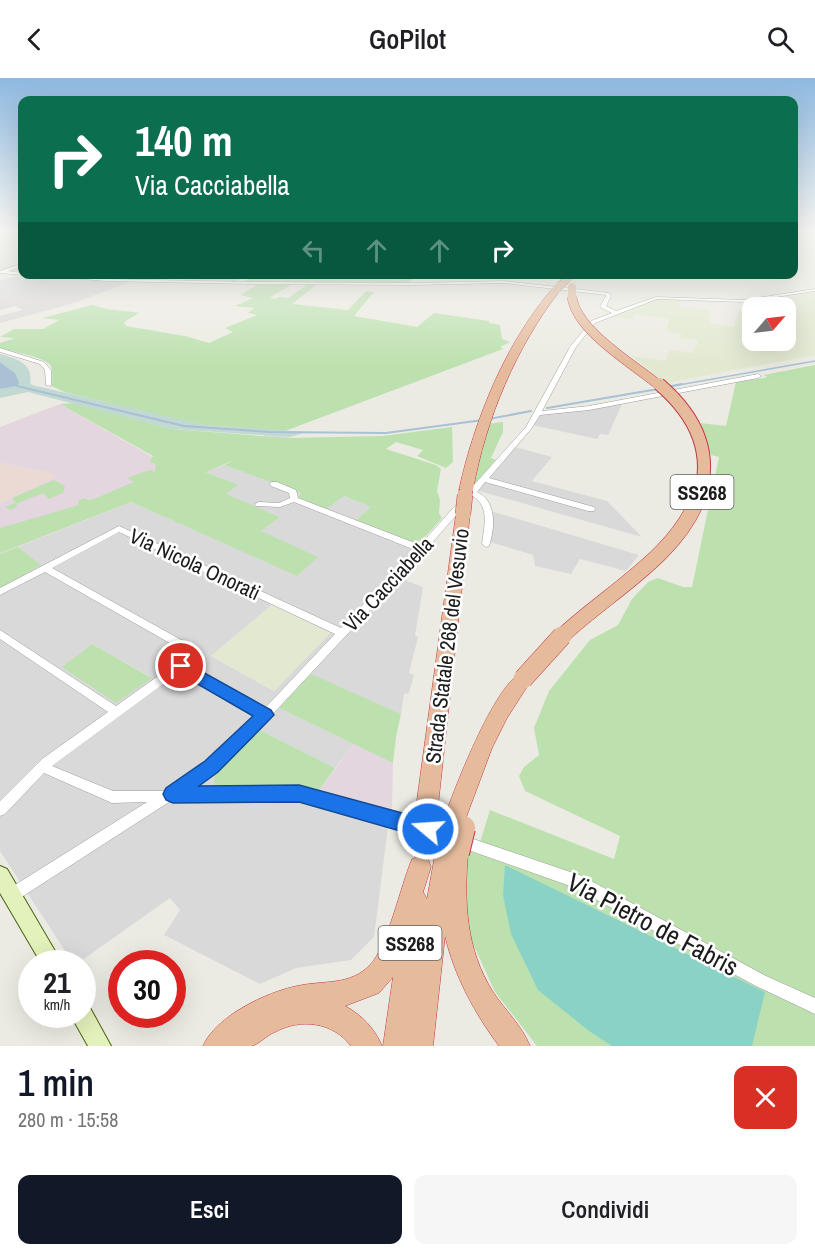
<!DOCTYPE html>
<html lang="it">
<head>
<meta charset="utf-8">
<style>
  body { margin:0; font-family:"Archivo Narrow",sans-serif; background:#f6f6f6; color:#202124; height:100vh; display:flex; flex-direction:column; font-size:22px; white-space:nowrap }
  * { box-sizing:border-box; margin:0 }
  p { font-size:20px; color:#757577 }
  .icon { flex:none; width:33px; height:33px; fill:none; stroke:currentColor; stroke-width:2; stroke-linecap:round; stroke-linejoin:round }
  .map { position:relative; height:968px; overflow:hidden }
  .details { display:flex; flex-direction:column; background:#fff; flex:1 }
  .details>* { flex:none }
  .hud { position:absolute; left:18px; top:18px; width:780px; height:183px; border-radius:12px; box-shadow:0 6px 24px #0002; background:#0b6e4f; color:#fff; overflow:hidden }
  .needle { width:39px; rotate:62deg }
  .buttons { position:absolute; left:742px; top:219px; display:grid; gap:12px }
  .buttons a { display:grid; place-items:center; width:54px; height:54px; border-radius:12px; background:#fff; box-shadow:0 6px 24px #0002; font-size:30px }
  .speed { position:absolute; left:18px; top:872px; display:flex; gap:12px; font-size:30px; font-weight:700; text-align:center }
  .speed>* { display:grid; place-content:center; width:78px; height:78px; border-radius:50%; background:#fff; box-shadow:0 6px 24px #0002; line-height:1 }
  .speed small { font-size:15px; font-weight:400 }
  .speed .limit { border:9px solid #d22; background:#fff; color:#111 }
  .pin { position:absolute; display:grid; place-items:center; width:51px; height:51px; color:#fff; margin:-26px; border:3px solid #fff; border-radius:50%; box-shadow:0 2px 6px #0007 }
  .me { position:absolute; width:66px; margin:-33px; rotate:288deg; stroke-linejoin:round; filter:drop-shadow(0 0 4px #0008) }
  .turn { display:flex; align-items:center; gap:21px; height:126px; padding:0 18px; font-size:27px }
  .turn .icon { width:78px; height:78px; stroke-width:2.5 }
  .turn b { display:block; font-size:42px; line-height:51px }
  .lanes { display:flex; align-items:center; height:57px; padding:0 18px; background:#0003; justify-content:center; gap:30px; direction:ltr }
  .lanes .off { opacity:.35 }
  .round { display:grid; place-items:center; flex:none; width:63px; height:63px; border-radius:12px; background:#f6f6f6 }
  .headline { display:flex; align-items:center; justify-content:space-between; height:102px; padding:0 18px }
  h1 { font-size:36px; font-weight:600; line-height:45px; color:#111827 }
  .cta { display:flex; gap:12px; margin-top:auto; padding:12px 18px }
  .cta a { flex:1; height:69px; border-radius:12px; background:#111827; color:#fff; font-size:24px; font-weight:600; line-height:69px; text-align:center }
  .cta a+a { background:#f6f6f6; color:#202124 }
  header { display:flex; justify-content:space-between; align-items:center; height:78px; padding:0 18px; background:#fff; font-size:27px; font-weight:600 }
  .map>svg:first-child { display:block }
  .residential { fill:#dad9d9; fill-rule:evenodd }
  .commercial { fill:#ebdad4 }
  .industrial { fill:#e4d6de }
  .farmland { fill:#e2e9d0 }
  .grass { fill:#bce1af }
  .wetland { fill:#c2d8d3 }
  .pitch { fill:#8ad2c6 }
  .water { fill:#a8c1d5 }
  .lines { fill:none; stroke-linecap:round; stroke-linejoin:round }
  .stream-far1 { stroke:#a8c1d5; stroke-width:1.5 }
  .stream { stroke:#a8c1d5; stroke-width:2 }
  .minor-casing { stroke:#9d9d9d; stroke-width:1 }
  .secondary-casing { stroke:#496412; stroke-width:2 }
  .trunk-casing { stroke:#c1394a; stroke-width:1 }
  .minor { fill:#fff; fill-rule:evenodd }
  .secondary { fill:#e3f1bc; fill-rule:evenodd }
  .trunk { fill:#e5bb9c; fill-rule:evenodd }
  .trunk-bridge-far5-casing { stroke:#c1394a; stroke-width:8; stroke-linecap:butt }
  .trunk-bridge-far4-casing { stroke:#c1394a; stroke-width:10; stroke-linecap:butt }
  .trunk-bridge-far3-casing { stroke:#c1394a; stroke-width:14; stroke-linecap:butt }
  .trunk-bridge-far2-casing { stroke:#c1394a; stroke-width:16; stroke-linecap:butt }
  .trunk-bridge-far1-casing { stroke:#c1394a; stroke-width:20; stroke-linecap:butt }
  .trunk-bridge-casing { stroke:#c1394a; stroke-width:26; stroke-linecap:butt }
  .trunk-bridge-far5 { stroke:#e5bb9c; stroke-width:8 }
  .trunk-bridge-far4 { stroke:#e5bb9c; stroke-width:9 }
  .trunk-bridge-far3 { stroke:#e5bb9c; stroke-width:12 }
  .trunk-bridge-far2 { stroke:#e5bb9c; stroke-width:15 }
  .trunk-bridge-far1 { stroke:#e5bb9c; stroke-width:19 }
  .trunk-bridge { stroke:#e5bb9c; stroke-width:24 }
  .route { fill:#1a73e8; stroke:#114b97; stroke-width:1.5 }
  .labels { text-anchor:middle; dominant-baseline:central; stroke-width:5; stroke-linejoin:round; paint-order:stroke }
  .shield { fill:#fff; stroke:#606060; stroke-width:1.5 }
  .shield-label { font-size:20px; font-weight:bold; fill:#1c1c1c }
  .street-label { font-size:21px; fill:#1c1c1c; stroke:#fff }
  .near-street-label { font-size:26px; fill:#1c1c1c; stroke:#fff }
</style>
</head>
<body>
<header><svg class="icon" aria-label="back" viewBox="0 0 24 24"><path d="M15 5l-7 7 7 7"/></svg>GoPilot<svg class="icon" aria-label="search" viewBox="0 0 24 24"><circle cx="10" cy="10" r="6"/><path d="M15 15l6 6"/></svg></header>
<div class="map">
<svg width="815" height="968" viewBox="0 0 815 968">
  <rect width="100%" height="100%" fill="#ecebe3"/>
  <g class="residential">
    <polygon points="0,152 22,152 22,196 110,201 118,197 149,197 71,226 0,245 0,238 23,232 16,228 0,232 0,202 19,198 0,195"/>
    <polygon points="623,324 608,357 600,356 597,361 532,347 538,335"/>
    <polygon points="515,369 552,379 532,403 607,423 642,459 476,412"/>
    <path d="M224,387L301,415L297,419L343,418L372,429L356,442L429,471L402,501L423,509L415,558L418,559L409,595L414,597L409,615L404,616L401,636L311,597L279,630L354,666L335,690L260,652L214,696V708L295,710L317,715L319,712L390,733L374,859L351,882L296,890L260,906L164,857L180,832L170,820L78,885H73L0,773V510L40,487L18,469L131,424L298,498L260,453L280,439L225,416L237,407L205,394ZM272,527L330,555L274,613L211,578ZM92,566L151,599V600L63,589Z"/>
    <polygon points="491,433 639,477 626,493 580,481 571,496 535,488 533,477 490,464"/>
  </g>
  <polygon class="commercial" points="0,385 47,394 57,399 0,425"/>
  <g class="industrial">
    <polygon points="60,326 172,390 178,390 265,357 290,359 0,476 0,425 56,399 47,394 0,385 0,349"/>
    <polygon points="354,666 393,685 392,734 319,712"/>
  </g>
  <g class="farmland">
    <polygon points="815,215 815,277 666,305 631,278 665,283 670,272 694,275 698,262 680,260 682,256 669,254 669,252 666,252 669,241 635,236 631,241 610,238 654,222 680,221 679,229 710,232 709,245 734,249 739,233 753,236 753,262 786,262 786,230 768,229 770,222"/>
    <polygon points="272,527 330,555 274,613 211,578"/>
  </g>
  <g class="grass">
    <polygon points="257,196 419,197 406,205 244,204"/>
    <polygon points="229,197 246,198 235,203 177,201 182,197"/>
    <path d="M257,207H291L269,220L276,221L279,219L288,220L307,207H316L292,226L348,232L366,213L374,214L354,238L417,249L434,235L489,243V245L500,247L502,261L510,264L500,269L503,271L285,353L205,347L165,339L64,314L52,308C52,302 53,293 51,288C46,279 11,273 0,271V265L15,260L0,259L14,251H43L59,242L42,240L93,227C107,233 123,232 139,235L124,244L126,248L185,258L209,265L233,254L225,250L257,237L248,235L254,230L235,228L253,220L240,217Z"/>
    <polygon points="815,287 815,968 537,968 495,914 470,859 460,816 466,773 477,774 490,732 614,781 620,758 525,713 519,698 524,689 539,677 534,650 549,613 590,562 618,547 632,521 648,504 658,500 683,509 692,509 719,379 711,377 700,345 726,348 736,304 764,300 767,299 764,297"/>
    <polygon points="74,325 172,351 287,360 382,358 452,349 453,384 446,390 417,378 423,372 396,364 386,371 436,387 441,391 437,413 440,422 439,435 442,440 418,467 356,442 371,429 344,418 326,431 297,420 301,415 224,387 237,381 201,396 205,394 238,407 226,416 280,439 261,453 318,479 297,498 131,424 0,475 0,450 79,427 78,423 84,420 88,422 94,421 134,404 127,400 150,392 155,394 156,386 150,384 153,378 60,326"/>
    <polygon points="503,344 503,354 491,380 496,382 471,411 487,346"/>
    <polygon points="54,402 65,408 63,415 49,421 43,415 16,426 18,428 11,432 5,429 15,425 12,420"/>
    <polygon points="18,469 41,487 0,510 0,476"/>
    <polygon points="92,566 152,600 116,625 62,589"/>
    <polygon points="311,596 401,636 396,659 393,685 279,630"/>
    <polygon points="260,652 335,690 317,715 295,710 214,708 214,696"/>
  </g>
  <path class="wetland" d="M0,276C16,280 34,286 30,305L32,307L205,347L307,354L290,359L172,351L28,314L0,320V311L16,308L15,295L0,284Z"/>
  <polygon class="pitch" points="505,787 765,914 752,968 612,968 589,953 538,912 511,856 503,817"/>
  <polygon class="water" points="0,284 15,295 19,305 17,308 0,311"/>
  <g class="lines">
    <polyline class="stream-far1" points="673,308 815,283"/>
    <g class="stream">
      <polyline points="17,308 184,348 270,354 386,355 483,342"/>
      <polyline points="667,309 682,306"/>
      <polyline points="547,330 658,311"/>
      <polyline points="489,341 531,333"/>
    </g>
    <g class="minor-casing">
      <g id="minor">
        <polygon points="7,152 14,152 0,156 0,154"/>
        <polygon points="798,152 802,152 803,154 794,159 794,157 799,154"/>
        <polygon points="22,186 22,188 8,193 22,195 24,197 0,195 0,193"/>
        <path d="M51,196L106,201L251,204L414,205L504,203L609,215L611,218L606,228L616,233L656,219L744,222L815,211V213L744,224L657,221L595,245L576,269L542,333L589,328L758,296L761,298L758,300L589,332L540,337L531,351L489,400L594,429L595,431L594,433H588L485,404L477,414C497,423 495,450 489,468L486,469L482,466C484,449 490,429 473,418L425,473L269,640L206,700L187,712L299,710L409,739L582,798L766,898L815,920V936L756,908L573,809L409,751L299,722L169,724L17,822L12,824L7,822L5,817L7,812L147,724L112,725L44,695L5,736L0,738V723L42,681L108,634L0,561V552L116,628L189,576L45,494L0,517V510L119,448L341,550L415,472L294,424L280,429L256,428L255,426L259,424L279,425L290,420L289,415L271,408L270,406L271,404H277L296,412L298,420L420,467L526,349L570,269L591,243L612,235L600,229L606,218V217L504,205L414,207L251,206L106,203L24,196ZM119,454L335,556L264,631L189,587L202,576L201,573L52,490ZM181,593L257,638L198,692L165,713H113L52,688Z"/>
        <polygon points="0,270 44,284 51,292 51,308 46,307 45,292 40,286 0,274"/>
      </g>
    </g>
    <g class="secondary-casing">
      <g id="secondary">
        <polygon points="0,788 7,791 62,885 41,885 0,815"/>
        <polygon points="82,926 89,928 111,968 88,968 70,936 82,936"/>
      </g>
    </g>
    <g class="trunk-casing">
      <g id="trunk">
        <polygon points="568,196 576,196 564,209 558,209 558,205"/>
        <path d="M554,209L561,211C516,269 486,340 473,412L471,415H461L459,412C474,343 506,263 554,209Z"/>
        <polygon points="463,432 470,436 437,737 434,744 426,747 418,744 415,737 456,436"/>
        <path d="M523,594L529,596L532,601L507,640L492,670L461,753L453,756L445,753L442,746C452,717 495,603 523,594Z"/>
        <path d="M447,760L465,767L468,775C464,825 466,871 493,914C505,932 522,948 530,968H499C474,934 455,899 445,858L433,968H383L393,899L379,915L345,928C362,937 375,951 382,968H351C333,944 301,940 275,954C267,957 258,967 251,968C236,968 218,968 203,968C216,938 267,914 297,908C324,902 350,908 370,887C387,870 401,807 412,781L420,778L428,781L431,789L423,814L427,821L436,771L439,764Z"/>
      </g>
    </g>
    <use href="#minor" class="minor"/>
    <use href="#secondary" class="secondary"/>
    <use href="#trunk" class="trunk"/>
    <g class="trunk-bridge-far5-casing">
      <g id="trunk-bridge-far5">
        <polyline points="572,209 572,221"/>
        <polyline points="557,211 561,207"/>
      </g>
    </g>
    <g class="trunk-bridge-far4-casing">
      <path id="trunk-bridge-far4" d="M572,219C576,253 636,288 660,308"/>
    </g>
    <g class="trunk-bridge-far3-casing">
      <g id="trunk-bridge-far3">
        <path d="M659,306C694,336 714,373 699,419"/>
        <polyline points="465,419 466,412"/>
      </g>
    </g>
    <g class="trunk-bridge-far2-casing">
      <g id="trunk-bridge-far2">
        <polyline points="463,436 465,417"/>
        <path d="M560,560C604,517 679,478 699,417"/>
      </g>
    </g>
    <g class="trunk-bridge-far1-casing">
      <g id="trunk-bridge-far1">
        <polyline points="523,601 562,558"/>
        <polyline points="426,740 426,737"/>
      </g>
    </g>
    <g class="trunk-bridge-casing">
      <g id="trunk-bridge">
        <polyline points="423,763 426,738"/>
        <polyline points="447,771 453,746"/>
        <polyline points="457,775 463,750"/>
      </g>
    </g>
    <use href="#trunk-bridge-far5" class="trunk-bridge-far5"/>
    <use href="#trunk-bridge-far4" class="trunk-bridge-far4"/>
    <use href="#trunk-bridge-far3" class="trunk-bridge-far3"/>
    <use href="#trunk-bridge-far2" class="trunk-bridge-far2"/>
    <use href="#trunk-bridge-far1" class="trunk-bridge-far1"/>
    <use href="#trunk-bridge" class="trunk-bridge"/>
  </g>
  <linearGradient id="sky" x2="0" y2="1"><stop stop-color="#8eb9e0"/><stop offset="0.53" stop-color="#f6f6f2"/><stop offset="1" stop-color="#f6f6f2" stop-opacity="0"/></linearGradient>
  <rect width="815" height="287" fill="url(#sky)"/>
  <polygon class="route" points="181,582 271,632 274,637 218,694 199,708 299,707 428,742 435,745 437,751 435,758 428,761 299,724 173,725 166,722 163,716 166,710 205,683 253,638 175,593 173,588 175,584"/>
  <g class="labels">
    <g class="shield">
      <rect x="670.5" y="397" width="63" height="34" rx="4.5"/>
      <rect x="378.5" y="848" width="63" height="34" rx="4.5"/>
    </g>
    <g class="shield-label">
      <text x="702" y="414">SS268</text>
      <text x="410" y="865">SS268</text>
    </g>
    <g class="street-label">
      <text transform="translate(195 486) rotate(25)">Via Nicola Onorati</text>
      <text transform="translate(388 506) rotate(-47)">Via Cacciabella</text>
      <text transform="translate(447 568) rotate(-83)">Strada Statale 268 del Vesuvio</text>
    </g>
    <g class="near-street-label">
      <text transform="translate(653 846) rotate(28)">Via Pietro de Fabris</text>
    </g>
  </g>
</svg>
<div class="buttons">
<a><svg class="needle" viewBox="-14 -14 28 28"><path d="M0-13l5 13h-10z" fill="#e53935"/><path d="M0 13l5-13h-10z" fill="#757577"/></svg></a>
</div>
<div class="speed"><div>21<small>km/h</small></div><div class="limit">30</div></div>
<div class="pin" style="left:181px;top:588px;background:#d93025"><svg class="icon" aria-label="arrive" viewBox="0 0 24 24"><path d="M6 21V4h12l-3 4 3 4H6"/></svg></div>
<svg class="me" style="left:428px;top:751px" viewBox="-20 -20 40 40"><circle r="17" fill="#1a73e8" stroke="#fff" stroke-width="3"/><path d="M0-11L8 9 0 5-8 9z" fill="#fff"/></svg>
<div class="hud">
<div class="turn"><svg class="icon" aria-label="right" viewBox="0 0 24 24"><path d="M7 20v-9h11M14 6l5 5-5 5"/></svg><div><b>140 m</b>Via Cacciabella</div></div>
<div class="lanes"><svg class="icon off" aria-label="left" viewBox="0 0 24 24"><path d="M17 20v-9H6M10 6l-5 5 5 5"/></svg><svg class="icon off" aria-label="ahead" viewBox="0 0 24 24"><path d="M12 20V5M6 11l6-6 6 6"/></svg><svg class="icon off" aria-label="ahead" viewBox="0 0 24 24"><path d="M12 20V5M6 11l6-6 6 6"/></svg><svg class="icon" aria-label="right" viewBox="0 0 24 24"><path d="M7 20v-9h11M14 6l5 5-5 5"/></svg></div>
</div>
</div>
<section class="details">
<div class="headline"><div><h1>1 min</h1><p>280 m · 15:58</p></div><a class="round" style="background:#d93025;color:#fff"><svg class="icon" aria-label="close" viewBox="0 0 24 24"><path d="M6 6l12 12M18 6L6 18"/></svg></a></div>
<div class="cta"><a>Esci</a><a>Condividi</a></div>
</section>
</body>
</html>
